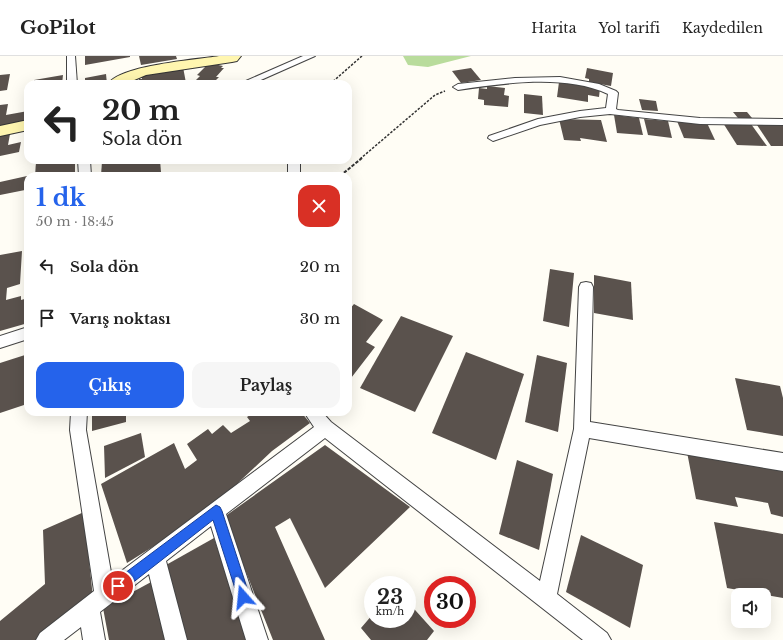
<!DOCTYPE html>
<html lang="tr">
<head>
<meta charset="utf-8">
<style>
  body { margin:0; font-family:"Libre Baskerville",serif; background:#f6f6f6; color:#222; height:100vh; display:flex; flex-direction:column; font-size:15px; white-space:nowrap }
  * { box-sizing:border-box; margin:0 }
  p { font-size:13px; color:#767676 }
  .icon { flex:none; width:22px; height:22px; fill:none; stroke:currentColor; stroke-width:2; stroke-linecap:round; stroke-linejoin:round }
  .map { position:relative; flex:1; overflow:hidden }
  .side { position:absolute; left:24px; top:116px; width:328px; height:244px; display:flex; flex-direction:column; background:#fff; border-radius:12px; box-shadow:0 4px 16px #0002 }
  .side>* { flex:none }
  .hud { position:absolute; left:24px; top:24px; width:328px; height:84px; border-radius:12px; box-shadow:0 4px 16px #0002; background:#fff; color:#222; overflow:hidden }
  .fabs { position:absolute; left:731px; top:532px; display:grid; gap:8px }
  .fabs a { display:grid; place-items:center; width:40px; height:40px; border-radius:8px; background:#fff; box-shadow:0 4px 16px #0002; font-size:20px }
  .speed { position:absolute; left:364px; top:520px; display:flex; gap:8px; font-size:20px; font-weight:700; text-align:center }
  .speed>* { display:grid; place-content:center; width:52px; height:52px; border-radius:50%; background:#fff; box-shadow:0 4px 16px #0002; line-height:1 }
  .speed small { font-size:10px; font-weight:400 }
  .speed .limit { border:6px solid #d22; background:#fff; color:#111 }
  .pin { position:absolute; display:grid; place-items:center; width:34px; height:34px; color:#fff; margin:-17px; border:2px solid #fff; border-radius:50%; box-shadow:0 1px 4px #0007 }
  .me { position:absolute; width:44px; margin:-22px; rotate:342deg; stroke-linejoin:round; filter:drop-shadow(0 0 3px #0008) }
  .turn { display:flex; align-items:center; gap:14px; height:84px; padding:0 12px; font-size:18px }
  .turn .icon { width:52px; height:52px; stroke-width:2.5 }
  .turn b { display:block; font-size:28px; line-height:34px }
  .round { display:grid; place-items:center; flex:none; width:42px; height:42px; border-radius:12px; background:#f6f6f6 }
  .headline { display:flex; align-items:center; justify-content:space-between; height:68px; padding:0 12px }
  h1 { font-size:24px; font-weight:700; line-height:30px; color:#2563eb }
  .button { display:flex; gap:8px; margin-top:auto; padding:8px 12px }
  .button a { flex:1; height:46px; border-radius:12px; background:#2563eb; color:#fff; font-size:16px; font-weight:700; line-height:46px; text-align:center }
  .button a+a { background:#f6f6f6; color:#222 }
  ul { padding:0; list-style:none }
  li { display:flex; align-items:center; gap:12px; height:52px; padding:0 12px }
  li div { flex:1 }
  li b { display:block; font-size:15px }
  li em { font-style:normal }
  header { display:flex; align-items:center; gap:24px; box-sizing:border-box; height:56px; padding:0 20px; background:#fff; border-bottom:1px solid #e0e0e0 }
  header strong { font-size:19px }
  nav { display:flex; gap:22px; margin-inline-start:auto; font-size:14px }
  .map>svg:first-child { display:block }
  .forest { fill:#b9dc9c }
  .building { fill:#5a524d }
  .lines { fill:none; stroke-linecap:round; stroke-linejoin:round }
  .street-casing { stroke:#444; stroke-width:2 }
  .secondary-casing { stroke:#333; stroke-width:2 }
  .path-far1 { stroke:#333; stroke-width:1.5; stroke-dasharray:2.5 1.5; stroke-linecap:butt }
  .path { stroke:#333; stroke-width:2; stroke-dasharray:3.5 1.5; stroke-linecap:butt }
  .street { fill:#fff; fill-rule:evenodd }
  .secondary { fill:#fff6b0; fill-rule:evenodd }
  .route { fill:#2563eb; stroke:#184099 }
</style>
</head>
<body>
<header>
<strong>GoPilot</strong>
<nav><a>Harita</a><a>Yol tarifi</a><a>Kaydedilen</a></nav>
</header>
<div class="map">
<svg width="783" height="584" viewBox="0 0 783 584">
  <rect width="100%" height="100%" fill="#fffdf5"/>
  <polygon class="forest" points="403,0 471,0 428,11 408,9"/>
  <g class="building">
    <polygon points="85,0 130,0 130,1 85,9"/>
    <polygon points="139,0 176,0 177,3 141,9"/>
    <polygon points="209,7 223,10 221,12 224,12 216,21 219,21 212,28 192,28 200,20 197,19"/>
    <polygon points="183,11 186,27 139,28 139,23 142,23 142,20 147,18"/>
    <polygon points="471,12 481,24 461,27 452,15"/>
    <polygon points="587,12 613,17 611,30 589,26 589,23 585,22"/>
    <polygon points="10,18 7,34 0,35 0,19"/>
    <polygon points="106,18 107,28 85,28 85,22"/>
    <polygon points="63,19 62,28 34,28 34,24"/>
    <polygon points="559,26 600,32 599,41 588,39 588,46 557,41"/>
    <polygon points="487,30 505,32 504,39 509,40 508,51 484,49 484,44 478,43 479,32 487,33"/>
    <polygon points="524,38 542,40 543,59 524,57"/>
    <polygon points="639,43 656,45 658,55 642,54"/>
    <polygon points="8,48 6,59 28,55 26,68 0,72 0,49"/>
    <polygon points="733,56 747,56 752,62 738,62"/>
    <polygon points="614,59 639,62 643,79 617,77"/>
    <polygon points="559,63 601,64 607,86 580,82 581,85 564,84"/>
    <polygon points="644,63 668,65 672,82 648,79"/>
    <polygon points="677,65 707,67 715,84 684,82"/>
    <polygon points="723,67 751,68 767,90 737,89"/>
    <polygon points="757,69 783,69 783,90 771,90"/>
    <polygon points="10,78 8,89 21,86 19,96 0,100 0,80"/>
    <polygon points="44,104 75,104 75,120 35,120 36,106"/>
    <polygon points="107,104 160,104 161,116 142,120 101,120 102,105"/>
    <polygon points="27,120 25,134 0,139 0,126"/>
    <polygon points="22,195 20,228 7,232 6,244 21,240 21,244 28,242 28,267 0,275 0,199"/>
    <polygon points="550,213 574,217 569,271 543,265"/>
    <polygon points="594,219 631,226 633,264 594,257"/>
    <polygon points="354,248 383,264 366,286 375,291 348,326 348,255"/>
    <polygon points="401,260 453,280 415,356 360,332"/>
    <polygon points="466,296 524,318 496,404 432,377"/>
    <polygon points="25,299 24,349 0,357 0,307"/>
    <polygon points="537,299 567,307 558,376 525,366"/>
    <polygon points="735,322 780,330 783,342 783,380 747,374"/>
    <polygon points="92,356 126,356 126,366 92,375"/>
    <polygon points="252,356 301,356 310,367 272,395 205,458 127,507 101,428 174,387 185,413 197,404 187,388 208,373 212,378 223,369 231,377 250,365 247,361 253,357"/>
    <polygon points="141,377 145,401 105,422 104,390"/>
    <polygon points="325,389 410,451 325,532 290,462 275,471 325,584 273,584 224,461"/>
    <polygon points="687,396 783,412 783,461 771,458 768,447 735,441 738,451 696,443"/>
    <polygon points="517,404 553,418 539,494 499,478"/>
    <polygon points="84,456 93,542 37,584 0,584 0,565 45,528 43,474"/>
    <polygon points="714,466 783,478 783,542 727,532"/>
    <polygon points="581,479 643,509 630,572 566,536"/>
    <polygon points="214,482 248,584 186,584 166,509"/>
    <polygon points="153,525 166,584 109,584 103,552"/>
    <polygon points="407,545 434,575 427,584 371,584 361,572 373,558 373,563 407,563"/>
  </g>
  <g class="lines">
    <g class="street-casing">
      <g id="street">
        <polygon points="67,0 75,0 77,28 67,28"/>
        <polygon points="303,0 315,0 252,28 239,28"/>
        <path d="M560,21L599,28L616,35L618,37L616,53L618,54L700,62L783,63V69L700,68L610,58L580,61L540,69L493,85L488,82L489,80L538,63L580,55L606,52L608,38C565,18 504,27 458,34L453,31L458,28L515,22Z"/>
        <polygon points="78,104 90,104 91,120 79,120"/>
        <rect x="288" y="104" width="12" height="16"/>
        <polygon points="586,226 591,227 593,231 590,366 783,397 783,415 589,382 557,538 607,577 611,584 583,584 325,382 226,458 268,584 246,584 211,470 166,505 187,584 165,584 149,518 100,556 105,584 83,584 81,571 64,584 36,584 40,577 94,535 70,374 71,356 87,356 86,374 112,522 314,371 304,356 322,356 331,366 540,525 574,373 579,231 581,227"/>
        <polygon points="28,271 28,283 0,292 0,280"/>
      </g>
    </g>
    <g class="secondary-casing">
      <g id="secondary">
        <path d="M219,0H241L237,5L232,6L146,19L125,28H108C121,9 195,4 219,0Z"/>
        <polygon points="28,64 28,74 0,80 0,70"/>
      </g>
    </g>
    <g class="path-far1">
      <polyline points="330,28 362,0"/>
      <polyline points="360,103 435,39 445,35"/>
    </g>
    <polyline class="path" points="340,120 362,102"/>
    <use href="#street" class="street"/>
    <use href="#secondary" class="secondary"/>
  </g>
  <polygon class="route" points="216,449 220,451 222,455 250,541 248,545 243,547 239,545 213,464 122,535 118,536 113,535 112,530 113,526"/>
</svg>
<div class="fabs">
<a><svg class="icon" aria-label="sound" viewBox="0 0 24 24"><path d="M4 9h4l5-4v14l-5-4H4zM17 9q2 3 0 6"/></svg></a>
</div>
<div class="speed"><div>23<small>km/h</small></div><div class="limit">30</div></div>
<div class="pin" style="left:118px;top:530px;background:#d93025"><svg class="icon" aria-label="arrive" viewBox="0 0 24 24"><path d="M6 21V4h12l-3 4 3 4H6"/></svg></div>
<svg class="me" style="left:243px;top:541px" viewBox="-20 -20 40 40"><path d="M0-17L14 15 0 8-14 15z" fill="#2563eb" stroke="#fff" stroke-width="4"/></svg>
<div class="hud">
<div class="turn"><svg class="icon" aria-label="left" viewBox="0 0 24 24"><path d="M17 20v-9H6M10 6l-5 5 5 5"/></svg><div><b>20 m</b>Sola dön</div></div>
</div>
<section class="side">
<div class="headline"><div><h1>1 dk</h1><p>50 m · 18:45</p></div><a class="round" style="background:#d93025;color:#fff"><svg class="icon" aria-label="close" viewBox="0 0 24 24"><path d="M6 6l12 12M18 6L6 18"/></svg></a></div>
<ul>
<li><svg class="icon" aria-label="left" viewBox="0 0 24 24"><path d="M17 20v-9H6M10 6l-5 5 5 5"/></svg><div><b>Sola dön</b></div><em>20 m</em></li>
<li><svg class="icon" aria-label="arrive" viewBox="0 0 24 24"><path d="M6 21V4h12l-3 4 3 4H6"/></svg><div><b>Varış noktası</b></div><em>30 m</em></li>
</ul>
<div class="button"><a>Çıkış</a><a>Paylaş</a></div>
</section>
</div>
</body>
</html>
